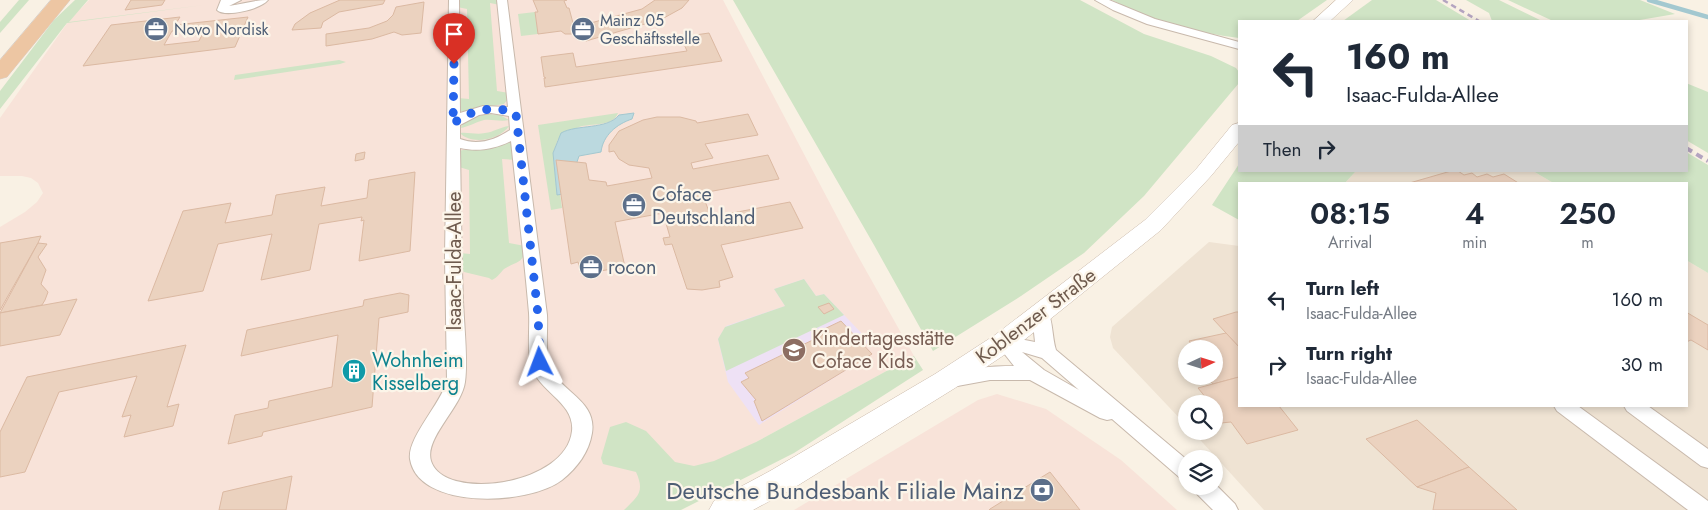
<!DOCTYPE html>
<html lang="en">
<head>
<meta charset="utf-8">
<style>
  body { margin:0; font-family:Jost,sans-serif; background:#f2f2f3; color:#1f2937; height:100vh; display:flex; flex-direction:column; font-size:19px; white-space:nowrap }
  * { box-sizing:border-box; margin:0 }
  p { font-size:16px; color:#747a83 }
  .icon { flex:none; width:28px; height:28px; fill:none; stroke:currentColor; stroke-width:2; stroke-linecap:round; stroke-linejoin:round }
  .map { position:relative; flex:1; overflow:hidden }
  .drawer { position:absolute; left:1238px; top:182px; width:450px; height:225px; display:flex; flex-direction:column; background:#fff; border-radius:0px; box-shadow:0 2px 8px #0003 }
  .drawer>* { flex:none }
  .guide { position:absolute; left:1238px; top:20px; width:450px; height:152px; border-radius:0px; box-shadow:0 2px 8px #0003; background:#fff; color:#1f2937; overflow:hidden }
  .needle { width:32px; rotate:86deg }
  .buttons { position:absolute; left:1178px; top:340px; display:grid; gap:10px }
  .buttons a { display:grid; place-items:center; width:45px; height:45px; border-radius:50%; background:#fff; box-shadow:0 2px 8px #0003; font-size:25px }
  .pin { position:absolute; display:grid; place-items:center; width:42px; height:42px; color:#fff; margin:-51px -21px; border-radius:50% 50% 50% 0; rotate:-45deg; box-shadow:0 0 5px #0007 }
  .pin .icon { rotate:45deg }
  .me { position:absolute; width:55px; margin:-28px; rotate:357deg; stroke-linejoin:round; filter:drop-shadow(0 0 4px #0008) }
  .turn { display:flex; align-items:center; gap:18px; height:105px; padding:0 25px; font-size:22px }
  .turn .icon { width:65px; height:65px; stroke-width:2.5 }
  .turn b { display:block; font-size:35px; line-height:42px }
  .then { display:flex; align-items:center; height:48px; padding:0 25px; background:#0003; gap:10px; font-size:19px }
  .eta { display:flex; justify-content:space-evenly; align-items:center; height:85px; text-align:center }
  .eta b { font-size:30px; font-weight:600; line-height:35px }
  ul { padding:0; list-style:none }
  li { display:flex; align-items:center; gap:15px; height:65px; padding:0 25px }
  li div { flex:1 }
  li b { display:block; font-size:19px }
  li em { font-style:normal }
  .map>svg:first-child { display:block }
  .residential { fill:#efe3d3; fill-rule:evenodd }
  .commercial { fill:#f8e3d9 }
  .education { fill:#eee1f5 }
  .green { fill:#d0e4c5 }
  .water { fill:#bbd9df; stroke:#a3c8d0 }
  .lines { fill:none; stroke-linecap:round; stroke-linejoin:round }
  .stream { stroke:#a3c8d0; stroke-width:4.5 }
  .building { fill:#ebd2bf; stroke:#dbb9a2; fill-rule:evenodd }
  .minor-casing { stroke:#c8b9ac; stroke-width:2 }
  .secondary-casing { stroke:#cbbaab; stroke-width:1 }
  .trunk-casing { stroke:#d6d1cd; stroke-width:1 }
  .minor { fill:#fff; fill-rule:evenodd }
  .secondary { fill:#fff; fill-rule:evenodd }
  .trunk { fill:#edc6a3; fill-rule:evenodd }
  .rail-far1 { stroke:#b4a4c0; stroke-width:2.5; stroke-dasharray:5.5 4; stroke-linecap:butt }
  .rail { stroke:#b4a4c0; stroke-width:4; stroke-dasharray:7 5; stroke-linecap:butt }
  .route { stroke:#2563eb; stroke-width:9; stroke-dasharray:0 16.2 }
  .labels { text-anchor:middle; dominant-baseline:central; stroke-width:4.5; stroke-linejoin:round; paint-order:stroke }
  .far-service-label { font-size:16px; fill:#4e5e75; stroke:#fcf5e9; text-anchor:start }
  .service-label { font-size:20px; fill:#4e5e75; stroke:#fcf5e9; text-anchor:start }
  .street-label { font-size:20px; fill:#6e5a4d; stroke:#fcf5e9 }
  .education-label { font-size:20px; fill:#785e54; stroke:#fcf5e9; text-anchor:start }
  .culture-label { font-size:20px; fill:#0d838f; stroke:#fcf5e9; text-anchor:start }
  .near-service-label { font-size:24px; fill:#4e5e75; stroke:#fcf5e9; text-anchor:end }
</style>
</head>
<body>
<div class="map">
<svg width="1708" height="510" viewBox="0 0 1708 510">
  <rect width="100%" height="100%" fill="#f9f1e4"/>
  <g class="residential">
    <polygon points="1356,171 1533,171 1555,184 1344,184"/>
    <path d="M1209,242L1239,246V406H1686V260L1708,273V510H1264L1192,431H1214V404H1186V425L1113,348L1110,337L1112,327ZM1186,349H1214V376H1186Z"/>
  </g>
  <g class="commercial">
    <polygon points="89,0 723,0 854,249 914,356 756,442 637,510 0,510 0,227 25,212 37,202 43,193 38,183 31,178 22,176 0,176 0,118 68,22"/>
    <polygon points="997,394 1046,409 1121,460 1177,510 794,510 978,400"/>
  </g>
  <polygon class="education" points="804,279 816,296 824,294 870,342 864,345 872,354 759,425 728,382 718,339 726,326 785,306 774,289"/>
  <g class="green">
    <polygon points="19,0 29,0 0,33 0,22"/>
    <polygon points="75,0 88,0 69,22 204,5 67,23 0,109 0,91 54,20"/>
    <polygon points="458,0 499,0 500,5 490,3 497,91 509,93 509,98 504,104 458,112 458,98 469,99 467,9 457,7"/>
    <polygon points="733,0 1080,0 1144,34 1211,56 1236,68 1239,72 1239,83 1144,196 1084,253 1021,296 933,351 874,245"/>
    <path d="M1112,0H1327L1297,21H1239V38C1196,33 1150,20 1112,0Z"/>
    <polygon points="1372,0 1436,0 1471,21 1343,21"/>
    <polygon points="1466,0 1499,0 1542,21 1492,21 1489,13"/>
    <polygon points="1508,0 1640,0 1675,14 1634,21 1553,21"/>
    <polygon points="535,12 538,34 521,36 518,14"/>
    <polygon points="339,60 346,62 340,64 234,80 235,75"/>
    <polygon points="1686,83 1708,92 1708,153 1686,140"/>
    <path d="M618,113C613,127 591,123 579,127C572,130 565,135 558,139L553,153L557,195L560,194L562,208L551,210L538,125Z"/>
    <path d="M488,114L500,115L509,120C500,122 493,119 484,120C475,122 469,127 460,128C466,119 477,116 488,114Z"/>
    <path d="M509,126C501,139 472,146 460,133C469,132 476,135 485,133C494,132 500,127 509,126Z"/>
    <path d="M513,142L516,160L502,159L509,243L525,246C525,264 516,261 504,269C500,273 497,278 492,280L489,278L464,272L460,267V253L470,254L469,170L459,167L457,151Z"/>
    <polygon points="1686,152 1708,165 1708,273 1686,260 1686,184 1555,184 1533,171 1686,171"/>
    <polygon points="1239,164 1239,171 1356,171 1344,184 1239,184 1239,220 1212,205"/>
    <polygon points="804,279 816,296 824,294 844,315 726,371 718,339 725,327 785,306 774,289"/>
    <path d="M914,356L923,370L794,453L681,510H624C638,496 645,492 636,472L603,464L601,458L610,427L626,422L646,431L675,462L694,466L714,461L756,442Z"/>
  </g>
  <path class="water" d="M634,113L632,119C617,124 603,135 601,152L579,156L577,162L581,191L557,195L553,153L561,133C577,124 607,130 619,115Z"/>
  <g class="lines">
    <polyline class="stream" points="1649,0 1708,17"/>
  </g>
  <g class="building">
    <polygon points="131,0 165,0 162,5 125,10"/>
    <polygon points="340,0 385,0 383,4 339,12 323,22 321,28 292,30 295,24 310,13"/>
    <polygon points="533,0 567,0 564,1 567,8 569,8 573,23 587,24 642,9 655,0 689,0 682,8 662,19 586,41 577,34 565,34 561,31 538,34 535,12 538,12"/>
    <polygon points="424,2 421,33 402,35 394,32 372,39 326,46 326,34 369,28 387,21 393,15 396,7"/>
    <path d="M180,17L175,25L248,17L235,47L83,66L111,25ZM206,27L199,41L164,45L172,31Z"/>
    <polygon points="709,33 722,61 545,87 544,78 546,78 544,77 541,57 573,53 576,67 687,51 681,37"/>
    <polygon points="748,114 758,135 705,144 713,158 691,163 693,169 768,155 779,179 702,193 711,217 790,202 803,228 721,245 733,277 719,281 720,287 702,290 687,289 672,244 665,245 663,238 670,237 663,213 615,222 625,267 581,274 578,262 571,264 556,160 586,163 589,180 606,182 607,186 652,178 649,168 629,165 619,159 614,151 609,152 609,145 619,131 643,120 657,117 680,117 696,121 697,123"/>
    <polygon points="365,152 364,159 355,161 356,154"/>
    <polygon points="1451,171 1458,171 1464,175 1472,173 1477,177 1487,174 1493,177 1504,174 1520,184 1406,184"/>
    <polygon points="415,172 410,251 359,261 364,220 361,221 362,217 319,224 310,270 261,280 272,234 218,244 203,291 148,301 183,211 231,203 225,223 272,215 276,195 325,187 321,206 367,198 369,180"/>
    <polygon points="41,236 38,243 0,310 0,243"/>
    <polygon points="38,243 47,244 38,257 46,270 41,284 48,292 45,300 42,305 0,313"/>
    <polygon points="400,293 409,295 408,312 379,318 372,407 263,432 262,436 228,444 235,415 268,408 269,401 332,387 338,335 241,356 247,330 363,306 364,300"/>
    <polygon points="77,299 60,335 0,346 0,313"/>
    <polygon points="829,303 834,309 824,314 818,307"/>
    <polygon points="1236,312 1239,312 1239,347 1213,319"/>
    <polygon points="1686,312 1708,325 1708,350 1691,340 1686,342"/>
    <polygon points="841,321 872,354 762,421 754,401 756,400 741,382 749,378 745,373 823,335 820,331"/>
    <polygon points="1226,333 1239,347 1239,377 1213,384 1206,376 1214,376 1214,349 1192,349 1194,348 1189,341"/>
    <polygon points="186,345 167,407 179,404 173,426 124,437 131,415 122,417 137,376 59,392 25,472 0,477 0,432 27,377"/>
    <polygon points="1239,377 1239,406 1279,406 1298,430 1247,444 1231,422 1221,423 1214,409 1214,404 1211,404 1198,388"/>
    <polygon points="1417,420 1469,467 1417,487 1366,439"/>
    <polygon points="1469,467 1517,510 1433,510 1436,493 1417,487"/>
    <polygon points="1050,472 1080,510 989,510 990,509"/>
    <polygon points="292,476 286,510 219,510 223,492"/>
  </g>
  <g class="lines">
    <g class="minor-casing">
      <g id="minor">
        <path d="M221,0H241L229,6C243,4 255,0 268,0C261,9 225,18 217,10Z"/>
        <path d="M449,0H459L460,113L483,106L508,107L497,0H507L547,315C548,332 544,356 552,371C564,393 597,402 592,433C589,452 577,468 562,480C528,506 418,510 410,459C407,438 440,405 447,381L445,257ZM491,113L509,116L510,130C495,140 478,146 460,139V125L479,115ZM511,141C517,198 524,255 529,313C530,330 527,348 531,365C538,392 575,402 572,431C566,486 444,502 431,461C424,438 462,407 465,382C468,360 464,325 463,301C461,250 461,199 460,148C478,152 495,149 511,141Z"/>
        <polygon points="1095,0 1109,0 1155,19 1239,42 1239,49 1147,24 1113,10"/>
        <path d="M1041,308L1047,310C1053,319 1052,338 1056,350L1186,459V479L1179,477L1112,419L1107,420L1100,418L1030,380H990L952,387L945,385L943,380L945,375C968,368 991,366 1014,366L995,342L998,338L1004,336L1035,342L1032,314L1035,310ZM1022,352L1042,358L1079,390L1044,370Z"/>
        <polygon points="1554,406 1578,406 1708,501 1708,510 1688,510 1557,411"/>
        <polygon points="1624,406 1648,406 1708,449 1708,468 1701,466 1627,411"/>
        <polygon points="1214,483 1235,504 1238,510 1213,510 1195,492 1193,486 1214,486"/>
      </g>
    </g>
    <g class="secondary-casing">
      <g id="secondary">
        <polygon points="1336,0 1353,0 1330,21 1313,21"/>
        <polygon points="1239,123 1239,142 1211,176 1161,230 1013,349 955,388 792,489 753,510 709,510 714,501 770,471 935,374 995,335 1145,220 1197,168 1232,125"/>
      </g>
    </g>
    <g class="trunk-casing">
      <polygon id="trunk" points="51,0 70,0 7,77 0,79 0,60"/>
    </g>
    <use href="#minor" class="minor"/>
    <use href="#secondary" class="secondary"/>
    <use href="#trunk" class="trunk"/>
    <polyline class="rail-far1" points="1443,0 1479,21"/>
    <polyline class="rail" points="1686,148 1708,161"/>
  </g>
  <g class="lines">
    <path class="route" d="M454,64L453,124C469,110 496,104 516,114L538,315L540,362"/>
  </g>
  <defs>
    <g id="office-disc" transform="scale(1.25)"><circle r="9.5" fill="#5c6f8a" stroke="#fcf5e9"/><path d="M-6-3h4V-5.5h4V-3h4V5H-6ZM-1-4.5V-3h2v-1.5ZM-6 0V1H6V0Z" fill="#fff"/></g>
    <g id="school-disc" transform="scale(1.25)"><circle r="9.5" fill="#8d6e63" stroke="#fcf5e9"/><path d="M0-5L7-2L0 1L-7-2ZM-4 1L0 2.5L4 1V4Q0 6-4 4Z" fill="#fff"/></g>
    <g id="building-disc" transform="scale(1.25)"><circle r="9.5" fill="#0f9aa8" stroke="#fcf5e9"/><path d="M-4-6H4V6H1V3H-1V6H-4ZM-2.5-4.3h1.7v1.8h-1.7ZM.8-4.3h1.7v1.8H.8ZM-2.5-1h1.7V.8h-1.7ZM.8-1h1.7V.8H.8Z" fill="#fff"/></g>
    <g id="bank-disc" transform="scale(1.25)"><circle r="9.5" fill="#5c6f8a" stroke="#fcf5e9"/><path d="M-6-4H6V4H-6ZM0-2.3a2.3 2.3 0 1 0 0 4.6a2.3 2.3 0 1 0 0-4.6Z" fill="#fff"/></g>
  </defs>
  <g fill-rule="evenodd">
    <use href="#office-disc" x="156" y="29"/>
    <use href="#office-disc" x="583" y="29"/>
    <use href="#office-disc" x="634" y="205"/>
    <use href="#office-disc" x="591" y="267"/>
    <use href="#school-disc" x="794" y="350"/>
    <use href="#building-disc" x="354" y="371"/>
    <use href="#bank-disc" x="1042" y="490"/>
  </g>
  <g class="labels">
    <g class="far-service-label">
      <text x="600" y="20">Mainz 05<tspan x="600" dy="18">Geschäftsstelle</tspan></text>
      <text x="174" y="29">Novo Nordisk</text>
    </g>
    <g class="service-label">
      <text x="652" y="194">Coface<tspan x="652" dy="23">Deutschland</tspan></text>
      <text x="608" y="267">rocon</text>
    </g>
    <g class="street-label">
      <text transform="translate(454 261) rotate(-90)">Isaac-Fulda-Allee</text>
      <text transform="translate(1036 316) rotate(-37)">Koblenzer Straße</text>
    </g>
    <g class="education-label">
      <text x="812" y="338">Kindertagesstätte<tspan x="812" dy="23">Coface Kids</tspan></text>
    </g>
    <g class="culture-label">
      <text x="372" y="360">Wohnheim<tspan x="372" dy="23">Kisselberg</tspan></text>
    </g>
    <g class="near-service-label">
      <text x="1024" y="490">Deutsche Bundesbank Filiale Mainz</text>
    </g>
  </g>
</svg>
<div class="buttons">
<a><svg class="needle" viewBox="-14 -14 28 28"><path d="M0-13l5 13h-10z" fill="#e53935"/><path d="M0 13l5-13h-10z" fill="#747a83"/></svg></a>
<a><svg class="icon" aria-label="search" viewBox="0 0 24 24"><circle cx="10" cy="10" r="6"/><path d="M15 15l6 6"/></svg></a>
<a><svg class="icon" aria-label="layers" viewBox="0 0 24 24"><path d="M12 4l9 5-9 5-9-5zM3 14l9 5 9-5"/></svg></a>
</div>
<div class="pin" style="left:454px;top:64px;background:#d93025"><svg class="icon" aria-label="arrive" viewBox="0 0 24 24"><path d="M6 21V4h12l-3 4 3 4H6"/></svg></div>
<svg class="me" style="left:540px;top:362px" viewBox="-20 -20 40 40"><path d="M0-17L14 15 0 8-14 15z" fill="#2563eb" stroke="#fff" stroke-width="4"/></svg>
<div class="guide">
<div class="turn"><svg class="icon" aria-label="left" viewBox="0 0 24 24"><path d="M17 20v-9H6M10 6l-5 5 5 5"/></svg><div><b>160 m</b>Isaac-Fulda-Allee</div></div>
<div class="then">Then<svg class="icon" aria-label="right" viewBox="0 0 24 24"><path d="M7 20v-9h11M14 6l5 5-5 5"/></svg></div>
</div>
<section class="drawer">
<div class="eta">
<div><b>08:15</b><p>Arrival</p></div>
<div><b>4</b><p>min</p></div>
<div><b>250</b><p>m</p></div>
</div>
<ul>
<li><svg class="icon" aria-label="left" viewBox="0 0 24 24"><path d="M17 20v-9H6M10 6l-5 5 5 5"/></svg><div><b>Turn left</b><p>Isaac-Fulda-Allee</p></div><em>160 m</em></li>
<li><svg class="icon" aria-label="right" viewBox="0 0 24 24"><path d="M7 20v-9h11M14 6l5 5-5 5"/></svg><div><b>Turn right</b><p>Isaac-Fulda-Allee</p></div><em>30 m</em></li>
</ul>
</section>
</div>
</body>
</html>
